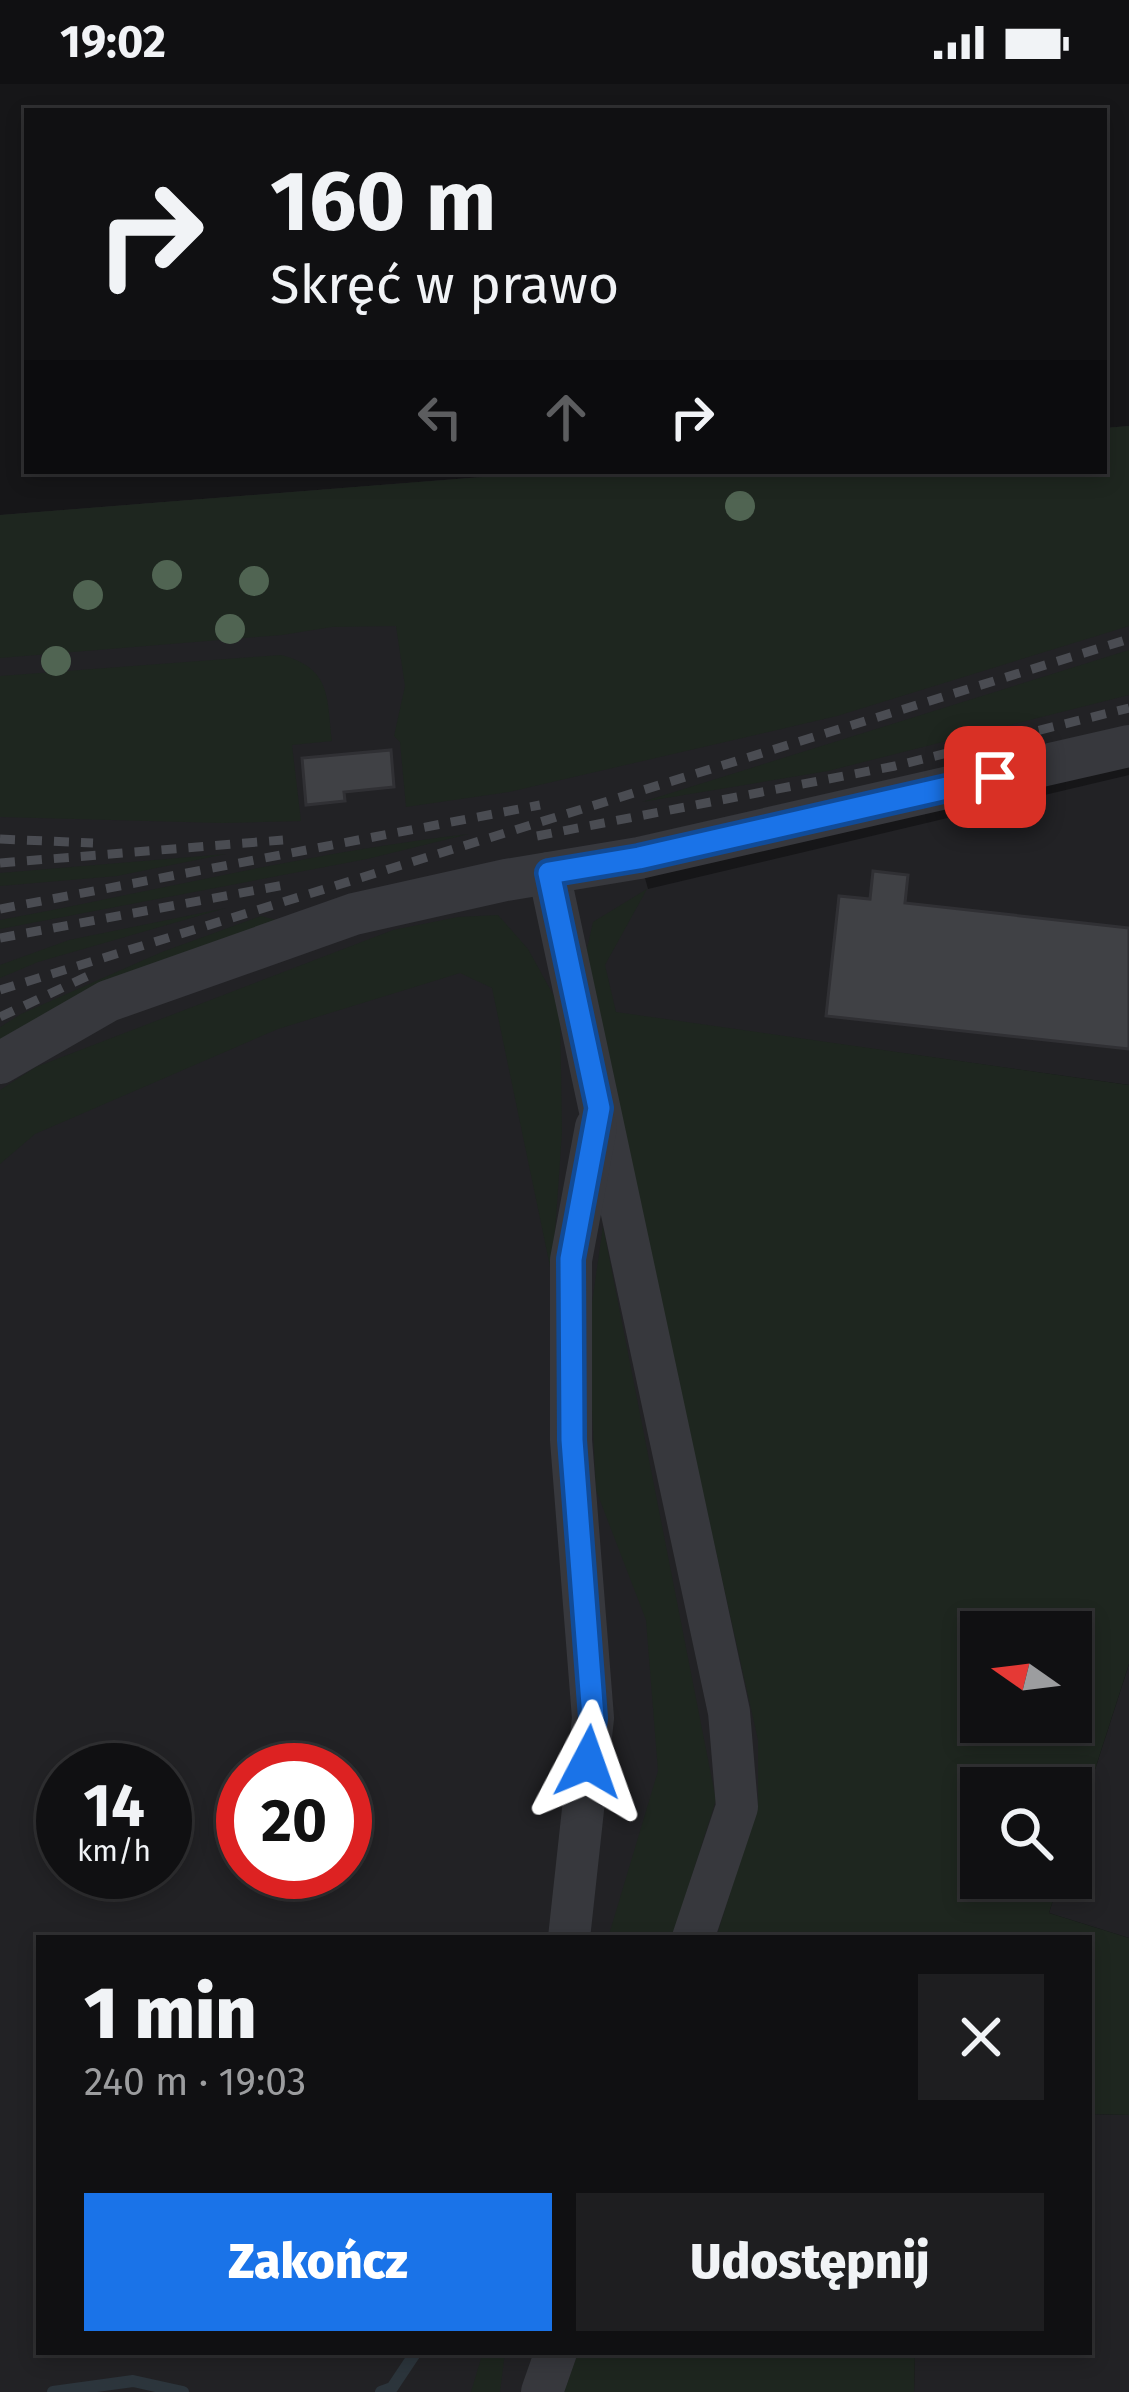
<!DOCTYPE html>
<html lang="pl">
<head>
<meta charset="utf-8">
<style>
  body { margin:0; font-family:"Fira Sans",sans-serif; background:#1e1e20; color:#f1f3f6; height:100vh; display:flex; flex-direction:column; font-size:45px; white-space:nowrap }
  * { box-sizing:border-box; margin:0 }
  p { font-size:39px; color:#9c9d9f }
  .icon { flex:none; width:66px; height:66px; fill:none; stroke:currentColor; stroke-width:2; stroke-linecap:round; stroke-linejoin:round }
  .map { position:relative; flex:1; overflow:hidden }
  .drawer { position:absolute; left:36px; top:1851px; width:1056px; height:420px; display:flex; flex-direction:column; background:#101012; border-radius:0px; box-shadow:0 6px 18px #0003,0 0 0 3px #303032 }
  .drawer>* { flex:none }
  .hud { position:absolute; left:24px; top:24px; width:1083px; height:366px; border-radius:0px; box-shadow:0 6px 18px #0003,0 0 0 3px #303032; background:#101012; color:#f1f3f6; overflow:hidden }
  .needle { width:78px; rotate:284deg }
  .fabs { position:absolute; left:960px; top:1527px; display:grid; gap:24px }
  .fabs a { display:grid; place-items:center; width:132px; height:132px; border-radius:0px; background:#101012; box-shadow:0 6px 18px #0003,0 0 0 3px #303032; font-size:60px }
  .speed { position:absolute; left:36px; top:1659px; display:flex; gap:24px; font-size:60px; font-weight:700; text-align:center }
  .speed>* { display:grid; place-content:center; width:156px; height:156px; border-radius:50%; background:#101012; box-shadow:0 6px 18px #0003,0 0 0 3px #303032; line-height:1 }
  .speed small { font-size:30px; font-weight:400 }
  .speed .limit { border:18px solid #d22; background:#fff; color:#111 }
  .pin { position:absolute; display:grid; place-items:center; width:102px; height:102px; color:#fff; margin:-51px; border-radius:24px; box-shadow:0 6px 18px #0006 }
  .me { position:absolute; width:132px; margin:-66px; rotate:4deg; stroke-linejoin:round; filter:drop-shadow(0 0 9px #0008) }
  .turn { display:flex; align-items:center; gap:42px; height:252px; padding:0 48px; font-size:54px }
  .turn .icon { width:156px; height:156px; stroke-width:2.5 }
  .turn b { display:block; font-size:84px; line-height:102px }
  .lanes { display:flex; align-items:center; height:114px; padding:0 48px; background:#0003; justify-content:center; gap:60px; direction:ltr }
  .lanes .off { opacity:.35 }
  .round { display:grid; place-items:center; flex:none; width:126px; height:126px; border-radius:0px; background:#1e1e20 }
  .summary { display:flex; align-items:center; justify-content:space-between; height:204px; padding:0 48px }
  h1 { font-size:72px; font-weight:800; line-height:90px }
  .button { display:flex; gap:24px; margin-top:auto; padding:24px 48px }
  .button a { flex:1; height:138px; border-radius:0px; background:#1a73e8; color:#fff; font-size:48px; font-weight:800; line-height:138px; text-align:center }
  .button a+a { background:#1e1e20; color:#f1f3f6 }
  .status { display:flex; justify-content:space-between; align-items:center; height:84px; padding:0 60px; background:#101012; direction:ltr }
  .status svg { height:33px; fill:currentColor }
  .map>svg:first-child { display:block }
  .built { fill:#222225; fill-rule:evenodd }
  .green { fill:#1e261f; fill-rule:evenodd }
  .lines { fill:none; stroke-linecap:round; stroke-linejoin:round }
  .stream { stroke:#2c353c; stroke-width:12 }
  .building { fill:#404145; stroke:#303034; stroke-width:3 }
  .minor { stroke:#37383d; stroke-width:42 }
  .rail { stroke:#4a4c52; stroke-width:9; stroke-dasharray:15 12; stroke-linecap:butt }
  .tree { fill:#506452 }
  .route-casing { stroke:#114b97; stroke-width:30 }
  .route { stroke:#1a73e8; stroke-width:21 }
</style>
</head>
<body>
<div class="status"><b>19:02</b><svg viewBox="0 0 49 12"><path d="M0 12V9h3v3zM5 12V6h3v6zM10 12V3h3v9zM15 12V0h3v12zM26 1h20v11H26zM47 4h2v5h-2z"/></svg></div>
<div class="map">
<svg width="1129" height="2308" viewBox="0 0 1129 2308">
  <rect width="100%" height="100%" fill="#161618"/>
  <g class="built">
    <path d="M1129,342V646L634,754L648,805L1129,691V1001L616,929L781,1687L742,1854H39V2268H599L585,2308H0V431L558,387H1104V344ZM63,1686H165V1788H63ZM243,1686H345V1788H243Z"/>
    <polygon points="1129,1580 1129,1854 1049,1829 1060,1794 1071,1794 1071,1760"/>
    <polygon points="1089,2030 1129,2031 1129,2308 914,2308 915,2268 1089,2268"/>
  </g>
  <g class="green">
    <polygon points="1129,342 1129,542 837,632 509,708 406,723 400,658 394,652 405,602 396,542 332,543 282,551 0,574 0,431 558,387 1104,387 1104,344"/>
    <polygon points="1129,566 1129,611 828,687 642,718"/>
    <path d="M281,571C331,584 327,612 332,657L292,661L301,737L222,739L0,733V592Z"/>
    <path d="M469,750L367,775L0,845V836C156,807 311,768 469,750Z"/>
    <polygon points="226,770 117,792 0,802 0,789"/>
    <path d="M647,805L605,881L616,928L1129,1001V1580L1071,1760V1704H981V1794H1060L1049,1829L1129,1854V2031L1089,2030V1854H716L758,1720V1656L584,878L593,838ZM981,1548H1071V1638H981Z"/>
    <polygon points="226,824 38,878 0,894 0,881 69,856"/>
    <polygon points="498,831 528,865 560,923 562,1048 552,1192 492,904 460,889 278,945 35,1050 0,1080 0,1006 36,983 393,846 458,833"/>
    <polygon points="261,832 280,837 0,957 0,943 21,930 162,868"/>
    <polygon points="603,1142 716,1716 672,1854 608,1854 658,1687 646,1536 596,1406 588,1247"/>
    <polygon points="483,2268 505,2268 500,2308 471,2308"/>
    <polygon points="578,2268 915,2268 914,2308 564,2308"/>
  </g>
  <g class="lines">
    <g class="stream">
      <polyline points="53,2308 133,2297 183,2308"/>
      <polyline points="381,2308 392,2304 416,2268"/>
    </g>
  </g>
  <g class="building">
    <polygon points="391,666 394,703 344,708 345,717 306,721 302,674"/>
    <polygon points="873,787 908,791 905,819 1129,844 1129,965 826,932 839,812 870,815"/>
  </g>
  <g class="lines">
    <g class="minor">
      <polyline points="549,789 729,1628 737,1723 693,1854"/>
      <polyline points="0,979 108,917 354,830 506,796 639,774 1129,662"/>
      <polyline points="569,1854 593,1634 571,1356 571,1176 596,1043"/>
      <polyline points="542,2308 556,2268"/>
    </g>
    <g class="rail">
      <polyline points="537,752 895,682 1129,624"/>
      <polyline points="0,755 93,759"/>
      <polyline points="0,779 283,756"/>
      <polyline points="0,825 540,721"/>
      <polyline points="0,854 284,801"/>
      <polyline points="0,906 1129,555"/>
      <polyline points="0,933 92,890"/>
    </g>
  </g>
  <g class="tree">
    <circle cx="740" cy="422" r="15"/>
    <circle cx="167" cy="491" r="15"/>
    <circle cx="254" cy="497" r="15"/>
    <circle cx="88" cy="511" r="15"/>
    <circle cx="230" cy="545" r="15"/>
    <circle cx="56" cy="577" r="15"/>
  </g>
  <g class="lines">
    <g class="route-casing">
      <polyline id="route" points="588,1678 593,1634 572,1356 571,1175 599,1024 549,789 639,774 995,693"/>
    </g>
    <use href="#route" class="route"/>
  </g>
</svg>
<div class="fabs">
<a><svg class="needle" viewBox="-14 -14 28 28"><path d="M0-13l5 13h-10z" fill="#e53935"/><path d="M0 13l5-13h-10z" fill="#9c9d9f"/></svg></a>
<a><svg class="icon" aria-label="search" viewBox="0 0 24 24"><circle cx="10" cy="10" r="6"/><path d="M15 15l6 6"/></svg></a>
</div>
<div class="speed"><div>14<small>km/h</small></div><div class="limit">20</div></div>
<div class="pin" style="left:995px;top:693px;background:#d93025"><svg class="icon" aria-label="arrive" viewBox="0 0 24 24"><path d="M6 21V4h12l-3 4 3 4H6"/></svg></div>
<svg class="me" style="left:588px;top:1678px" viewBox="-20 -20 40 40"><path d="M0-17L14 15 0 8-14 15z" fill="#1a73e8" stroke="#fff" stroke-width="4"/></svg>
<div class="hud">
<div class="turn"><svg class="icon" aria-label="right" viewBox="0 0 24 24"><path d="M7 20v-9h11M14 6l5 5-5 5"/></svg><div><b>160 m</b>Skręć w prawo</div></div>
<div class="lanes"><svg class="icon off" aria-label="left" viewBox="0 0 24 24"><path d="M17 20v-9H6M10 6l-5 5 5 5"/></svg><svg class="icon off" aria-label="ahead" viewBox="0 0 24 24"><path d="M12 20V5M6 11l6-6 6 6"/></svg><svg class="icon" aria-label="right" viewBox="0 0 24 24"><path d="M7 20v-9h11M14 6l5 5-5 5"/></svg></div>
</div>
<section class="drawer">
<div class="summary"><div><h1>1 min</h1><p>240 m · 19:03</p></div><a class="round"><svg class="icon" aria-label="close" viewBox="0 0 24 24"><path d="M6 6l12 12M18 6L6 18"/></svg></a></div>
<div class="button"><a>Zakończ</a><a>Udostępnij</a></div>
</section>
</div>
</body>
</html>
